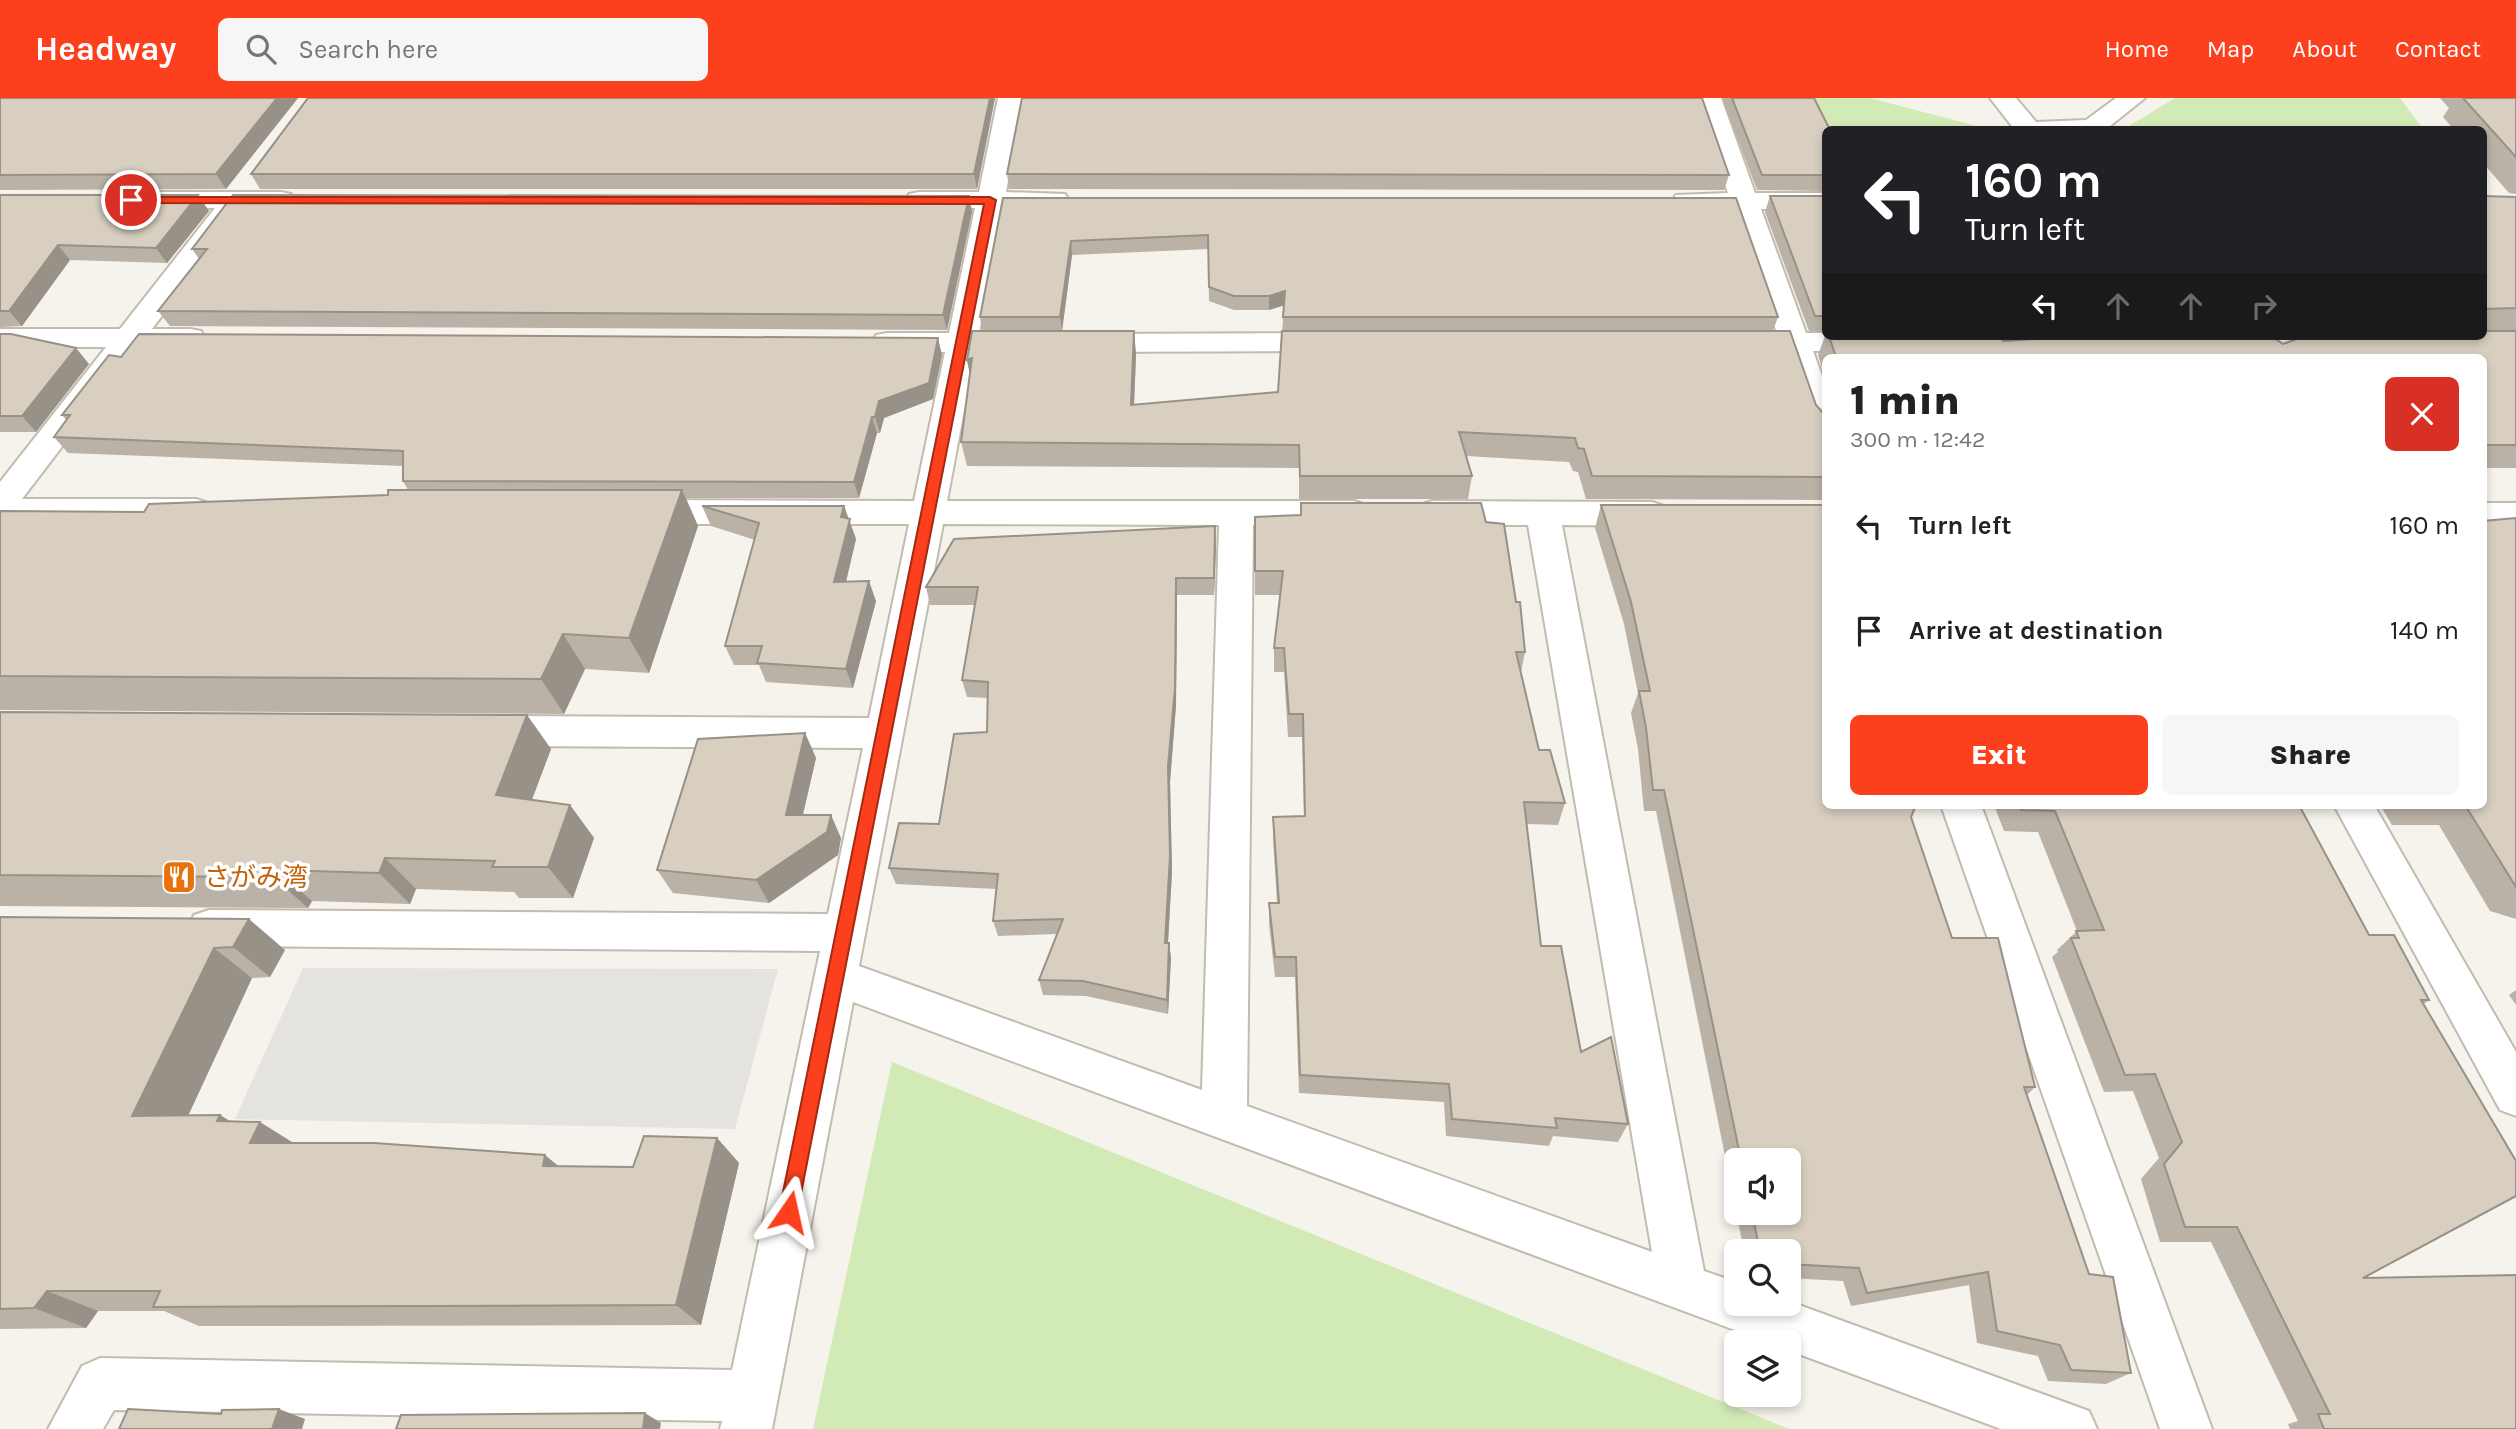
<!DOCTYPE html>
<html lang="en">
<head>
<meta charset="utf-8">
<style>
  body { margin:0; font-family:Karla,"Noto Sans JP",sans-serif; background:#f6f6f6; color:#222; height:100vh; display:flex; flex-direction:column; font-size:26px; white-space:nowrap }
  * { box-sizing:border-box; margin:0 }
  p { font-size:23px; color:#767676 }
  .icon { flex:none; width:38px; height:38px; fill:none; stroke:currentColor; stroke-width:2; stroke-linecap:round; stroke-linejoin:round }
  .map { position:relative; flex:1; overflow:hidden }
  .side { position:absolute; left:1822px; top:256px; width:665px; height:455px; display:flex; flex-direction:column; background:#fff; border-radius:10px; box-shadow:0 4px 10px #0003 }
  .side>* { flex:none }
  .banner { position:absolute; left:1822px; top:28px; width:665px; height:214px; border-radius:10px; box-shadow:0 4px 10px #0003; background:#202124; color:#fff; overflow:hidden }
  .controls { position:absolute; left:1724px; top:1050px; display:grid; gap:14px }
  .controls a { display:grid; place-items:center; width:77px; height:77px; border-radius:10px; background:#fff; box-shadow:0 4px 10px #0003; font-size:35px }
  .pin { position:absolute; display:grid; place-items:center; width:60px; height:60px; color:#fff; margin:-30px; border:4px solid #fff; border-radius:50%; box-shadow:0 2px 7px #0007 }
  .me { position:absolute; width:77px; margin:-38px; rotate:11deg; stroke-linejoin:round; filter:drop-shadow(0 0 5px #0008) }
  .turn { display:flex; align-items:center; gap:24px; height:147px; padding:0 28px; font-size:32px }
  .turn .icon { width:91px; height:91px; stroke-width:2.5 }
  .turn b { display:block; font-size:49px; line-height:60px }
  .lanes { display:flex; align-items:center; height:66px; padding:0 28px; background:#0003; justify-content:center; gap:35px; direction:ltr }
  .lanes .off { opacity:.35 }
  .round { display:grid; place-items:center; flex:none; width:74px; height:74px; border-radius:10px; background:#f6f6f6 }
  .headline { display:flex; align-items:center; justify-content:space-between; height:119px; padding:0 28px }
  h1 { font-size:42px; font-weight:800; line-height:52px }
  .action { display:flex; gap:14px; margin-top:auto; padding:14px 28px }
  .action a { flex:1; height:80px; border-radius:10px; background:#fc3f1d; color:#fff; font-size:28px; font-weight:800; line-height:80px; text-align:center }
  .action a+a { background:#f6f6f6; color:#222 }
  ul { padding:0; list-style:none }
  li { display:flex; align-items:center; gap:21px; height:105px; padding:0 28px }
  li div { flex:1 }
  li b { display:block; font-size:26px }
  li em { font-style:normal }
  header { display:flex; align-items:center; gap:42px; box-sizing:border-box; height:98px; padding:0 35px; background:#fc3f1d; color:#fff }
  header strong { font-size:33px }
  nav { display:flex; gap:38px; margin-inline-start:auto; font-size:24px }
  .search { width:490px; height:63px; background:#f6f6f6; display:flex; align-items:center; gap:18px; box-sizing:border-box; padding:0 24px; border-radius:10px; color:#767676; font-size:26px }
  .map>svg:first-child { display:block }
  .green { fill:#d2eab5 }
  .parking { fill:#e5e3e0 }
  .lines { fill:none; stroke-linecap:round; stroke-linejoin:round }
  .minor-casing { stroke:#c2bbae; stroke-width:4 }
  .minor { fill:#fff; fill-rule:evenodd }
  .wall { fill:#bab2a6; fill-rule:evenodd }
  .shaded-wall { fill:#979187 }
  .building { fill:#d8cfc1; stroke:#979187; stroke-width:2 }
  .route { fill:#fc3f1d; stroke:#a42913; stroke-width:2 }
  .labels { text-anchor:middle; dominant-baseline:central; stroke-width:7; stroke-linejoin:round; paint-order:stroke }
  .food-label { font-size:26px; fill:#c56008; stroke:#fff; text-anchor:start }
</style>
</head>
<body>
<header>
<strong>Headway</strong>
<div class="search"><svg class="icon" aria-label="search" viewBox="0 0 24 24"><circle cx="10" cy="10" r="6"/><path d="M15 15l6 6"/></svg>Search here</div>
<nav><a>Home</a><a>Map</a><a>About</a><a>Contact</a></nav>
</header>
<div class="map">
<svg width="2516" height="1331" viewBox="0 0 2516 1331">
  <rect width="100%" height="100%" fill="#f6f3ec"/>
  <g class="green">
    <polygon points="1814,0 1870,0 1988,31 1830,31"/>
    <polygon points="2175,0 2400,0 2423,31 2124,31"/>
    <polygon points="892,964 1789,1331 813,1331"/>
  </g>
  <polygon class="parking" points="303,870 778,871 735,1031 235,1021"/>
  <g class="lines">
    <g class="minor-casing">
      <g id="minor">
        <path d="M998,0H1024L1006,94L1065,96L1069,102L1065,108L1003,110L979,235L1023,236L1034,238L1038,245L1034,252L1023,254H975L947,403H1354L1366,407L1371,415L1366,423L1354,427H1253L1247,1008L1652,1154L1528,427H1432L1420,423L1415,415L1420,407L1432,403L1652,404L1664,408L1669,416L1664,424L1652,428L1562,427L1704,1173L1736,1184V1206H1788V1203L2089,1313L2097,1331H2001L1788,1252V1244H1767L853,904L772,1331H720L722,1323L114,1312L103,1331H48L82,1268L100,1260L732,1272L820,853L209,848L194,843L188,830L194,817L209,812L828,816L863,650L488,648L475,644L469,633L475,622L488,618L869,620L909,426H641L629,422L624,414L629,406L641,402L914,403L945,254L887,253L876,251L872,244L876,237L887,235H949L975,110L909,108L905,102L909,96L919,94H979ZM943,426L1219,427L1202,992L859,868Z"/>
        <polygon points="1695,0 1721,0 1755,95 1825,95 1825,111 1761,111 1806,235 1825,235 1825,238 1884,238 1888,244 1884,251 1873,253 1813,253 1825,286 1825,339 1814,336 1809,329 1783,253 1741,253 1730,251 1726,244 1730,237 1741,235 1777,235 1734,111 1676,109 1672,103 1676,97 1728,95"/>
        <polygon points="1990,0 2016,0 2036,24 2086,22 2116,0 2145,0 2105,32 2015,32"/>
        <polygon points="149,94 281,94 291,96 295,102 291,108 239,110 241,113 237,119 152,231 190,231 201,233 205,240 201,247 190,249 138,249 22,401 196,401 208,405 213,413 208,421 196,425 0,425 0,384 106,249 0,249 0,231 120,231 215,110 139,108 135,102 139,96"/>
        <polygon points="1334,235 1345,237 1349,244 1345,251 1334,253 1083,254 1072,252 1068,245 1072,238 1083,236"/>
        <rect x="2483" y="405" width="33" height="24"/>
        <polygon points="1941,707 1981,707 2212,1331 2160,1331"/>
        <polygon points="2334,707 2374,707 2516,954 2516,1018 2500,1012"/>
      </g>
    </g>
    <use href="#minor" class="minor"/>
  </g>
  <g class="wall">
    <polygon points="0,0 298,0 226,91 0,92"/>
    <polygon points="308,0 995,0 977,91 260,91 251,76"/>
    <polygon points="1722,0 1814,0 1825,32 1825,93 1757,92"/>
    <polygon points="2440,0 2516,0 2516,96 2509,95 2483,65 2483,32 2454,32 2443,19 2449,10"/>
    <polygon points="1007,76 1729,77 1724,92 1009,91"/>
    <polygon points="0,97 209,113 167,165 70,162 22,228 0,229"/>
    <polygon points="969,98 972,114 947,232 170,228 158,213 199,161 192,151"/>
    <polygon points="1770,98 1825,98 1825,234 1809,233 1765,114"/>
    <polygon points="2483,98 2516,99 2516,370 2483,370 2483,259 1825,259 1825,279 1818,257 1825,238 2001,238 2003,243 2283,246 2483,238"/>
    <path d="M1003,100L1778,219L1773,233L1816,307L1823,315L1825,316V402L1586,401L1578,374L1573,373L1569,364L1466,358L1472,378L1468,401H1299V370L967,368L961,344L970,277L967,262L982,233L980,219ZM1208,151L1209,203L1234,212H1269L1284,207L1278,294L1134,307L1136,257L1134,233H1062L1072,157Z"/>
    <polygon points="0,236 89,266 36,334 0,334"/>
    <polygon points="942,257 933,301 884,320 880,335 877,335 859,400 686,400 698,428 649,575 585,571 564,616 0,612 0,413 144,414 388,397 408,392 403,383 403,368 68,355 54,339 66,322 62,317 121,259"/>
    <polygon points="1301,405 1486,424 1516,504 1525,554 1521,574 1539,652 1565,705 1558,727 1527,726 1541,848 1581,954 1628,1026 1618,1044 1553,1038 1549,1048 1446,1038 1444,1004 1299,995 1295,879 1275,879 1269,826 1269,805 1277,805 1273,741 1273,719 1304,718 1302,639 1288,639 1284,574 1274,574 1274,550 1280,497 1255,497 1255,419 1300,417"/>
    <path d="M1601,407L1911,719L1952,840L2035,989L2027,997L2089,1176L2131,1275L2106,1286L2048,1283L2038,1258L1977,1245L1969,1187L1851,1208L1843,1183L1788,1180V1153H1744L1656,713H1644L1638,651L1631,615L1638,595L1624,526L1595,430ZM1736,1062H1788V1115H1736Z"/>
    <polygon points="702,408 844,408 856,441 846,484 876,503 853,590 766,584 759,567 734,567 725,548 755,442 711,428"/>
    <polygon points="2516,420 2516,821 2490,813 2439,727 2392,727 2380,707 2483,707"/>
    <polygon points="1216,446 1214,497 1177,497 1176,607 1170,684 1172,774 1168,845 1169,845 1171,860 1168,916 1086,898 1043,897 1039,882 1057,836 998,838 993,823 996,791 896,786 889,770 939,726 987,634 987,600 967,599 962,582 975,507 930,507 926,489"/>
    <polygon points="0,614 527,617 551,651 532,702 570,707 594,740 573,800 519,800 514,794 416,791 410,806 312,803 308,810 0,808"/>
    <polygon points="805,635 816,660 803,717 841,740 838,757 769,805 673,795 657,772"/>
    <polygon points="1994,707 2299,707 2369,837 2429,902 2424,906 2363,1180 2516,1331 2290,1331 2288,1326 2298,1323 2211,1144 2160,1144 2141,1081 2159,1060 2133,993 2104,994 2052,859 2058,854 2057,852 2077,833 2038,734 2004,733"/>
    <polygon points="0,819 285,852 270,879 252,880 188,1017 220,1017 230,1023 292,1045 558,1068 633,1069 717,1040 739,1065 701,1227 199,1228 164,1213 98,1213 86,1230 0,1231"/>
    <polygon points="2516,892 2516,907 2509,897"/>
  </g>
  <g class="shaded-wall">
    <polygon points="277,0 298,0 226,91 216,76"/>
    <polygon points="990,0 995,0 977,91 974,76"/>
    <polygon points="198,97 209,113 167,165 156,150"/>
    <polygon points="969,98 972,114 947,232 943,217"/>
    <polygon points="1071,143 1072,157 1062,233 1060,219"/>
    <polygon points="58,147 70,162 22,228 9,213"/>
    <polygon points="1285,193 1285,207 1269,212 1269,198"/>
    <polygon points="1134,233 1136,257 1133,331 1131,307"/>
    <polygon points="938,240 942,257 933,301 884,320 880,335 875,319 879,303"/>
    <polygon points="76,250 89,266 36,334 22,318"/>
    <polygon points="972,260 972,286 967,262"/>
    <polygon points="872,319 877,335 859,400 854,384"/>
    <polygon points="682,392 698,428 649,575 629,540"/>
    <polygon points="844,408 856,441 841,504 834,484 841,419"/>
    <polygon points="1215,428 1216,446 1214,497 1214,480"/>
    <polygon points="1176,480 1177,497 1176,607 1170,684 1172,774 1167,860 1165,845 1168,668"/>
    <polygon points="869,483 876,503 853,590 846,571"/>
    <polygon points="563,536 585,571 564,616 541,581"/>
    <polygon points="527,617 551,651 521,730 496,697"/>
    <polygon points="805,635 816,660 797,741 786,717"/>
    <polygon points="570,707 594,740 573,800 548,769"/>
    <polygon points="831,717 841,740 838,757 769,805 756,782"/>
    <polygon points="385,760 416,791 410,806 379,775"/>
    <polygon points="277,772 312,803 308,810 273,779"/>
    <polygon points="249,821 285,852 270,879 233,849"/>
    <polygon points="1169,845 1171,860 1168,916 1167,902"/>
    <polygon points="214,850 252,880 176,1044 132,1018"/>
    <polygon points="220,1017 253,1038 260,1024 300,1049 250,1045 217,1023"/>
    <polygon points="717,1040 739,1065 701,1227 676,1207"/>
    <polygon points="545,1057 574,1081 543,1068"/>
    <polygon points="47,1193 98,1213 86,1230 34,1210"/>
    <polygon points="279,1311 305,1321 302,1331 272,1331"/>
    <polygon points="645,1315 661,1325 660,1331 643,1331"/>
  </g>
  <g class="building">
    <polygon points="0,0 277,0 216,76 0,77"/>
    <polygon points="308,0 990,0 974,76 251,76"/>
    <polygon points="1022,0 1702,0 1729,77 1007,76"/>
    <polygon points="1732,0 1814,0 1830,32 1825,32 1825,77 1762,77"/>
    <polygon points="2463,0 2516,0 2516,59"/>
    <polygon points="0,97 198,97 156,150 58,147 9,213 0,213"/>
    <polygon points="233,97 969,98 943,217 158,213 207,151 192,151"/>
    <polygon points="1770,98 1825,98 1825,218 1815,218"/>
    <polygon points="2483,98 2516,99 2516,210 2483,211"/>
    <polygon points="1003,100 1736,100 1778,219 1283,219 1285,193 1269,198 1234,198 1209,189 1208,137 1071,143 1060,219 980,219"/>
    <polygon points="972,233 1134,233 1131,307 1278,294 1282,233 1790,233 1816,307 1823,315 1825,316 1825,379 1592,378 1584,351 1578,350 1575,340 1459,334 1472,378 1300,378 1299,347 961,344 972,260 967,262"/>
    <polygon points="2483,233 2516,233 2516,347 2483,347 2483,259 1836,259 1829,238 2001,238 2003,243 2082,238 2271,238 2283,246 2305,238 2483,238"/>
    <polygon points="0,236 11,236 76,250 22,318 0,318"/>
    <polygon points="139,236 938,240 929,285 879,303 875,319 872,319 854,384 403,383 403,353 54,339 70,317 62,317 109,257 121,259"/>
    <polygon points="388,392 682,392 629,540 563,536 541,581 0,578 0,413 144,414 149,406 388,397"/>
    <polygon points="1301,405 1481,405 1486,424 1504,426 1516,504 1520,504 1525,554 1516,554 1539,652 1550,652 1565,705 1524,704 1541,848 1561,848 1581,954 1611,939 1628,1026 1555,1020 1557,1030 1452,1021 1449,986 1300,977 1296,859 1275,859 1269,805 1279,805 1273,719 1305,718 1303,616 1289,616 1284,550 1274,550 1283,473 1255,473 1255,419 1301,417"/>
    <polygon points="1601,407 1825,407 1825,707 1916,707 1911,719 1952,840 1998,840 2035,989 2024,989 2089,1176 2113,1179 2131,1275 2071,1272 2060,1247 1997,1233 1988,1174 1867,1195 1859,1170 1788,1166 1788,1153 1760,1153 1752,1115 1788,1115 1788,1062 1741,1062 1664,692 1653,692 1646,630 1639,593 1650,593 1631,504"/>
    <polygon points="702,408 844,408 841,419 850,421 834,484 869,483 846,571 757,565 762,548 725,548 759,425"/>
    <polygon points="2516,420 2516,789 2465,707 2483,707 2483,423"/>
    <polygon points="1215,428 1214,480 1176,480 1175,590 1168,668 1170,758 1165,845 1169,845 1167,902 1083,883 1039,882 1063,821 993,823 998,776 889,770 899,725 939,726 954,636 987,634 988,584 962,582 978,489 926,489 954,441"/>
    <polygon points="0,614 527,617 496,697 570,707 548,769 492,769 495,763 385,760 379,775 277,772 273,779 0,777"/>
    <polygon points="805,635 786,717 831,717 827,734 756,782 657,772 698,641"/>
    <polygon points="2019,707 2299,707 2369,837 2394,837 2429,902 2421,902 2516,1063 2516,1098 2363,1180 2516,1177 2516,1331 2324,1331 2318,1316 2330,1316 2237,1129 2185,1129 2164,1066 2182,1044 2155,976 2125,977 2071,840 2079,840 2076,833 2104,832 2055,713 2021,712"/>
    <polygon points="0,819 249,821 233,849 214,850 132,1018 220,1017 217,1023 260,1024 250,1045 374,1045 545,1057 543,1068 633,1069 644,1038 717,1040 676,1207 153,1209 160,1193 47,1193 34,1210 0,1211"/>
    <polygon points="128,1311 221,1316 222,1312 279,1311 272,1331 119,1331"/>
    <polygon points="645,1315 643,1331 396,1331 401,1317"/>
  </g>
  <polygon class="route" points="127,99 990,99 996,102 796,1121 789,1124 782,1121 779,1114 984,106 131,105 125,102"/>
  <defs>
    <g id="restaurant-square" transform="scale(1.75)"><rect x="-9" y="-9" width="18" height="18" rx="4" fill="#e8710a" stroke="#fff"/><path d="M-5-6h1v4h1v-4h1v4h1v-4h1v5L-1.5 .5V6h-2V.5L-5-1ZM5-6V6H3V1.5H1.5Q1.5-4 5-6Z" fill="#fff"/></g>
  </defs>
  <g fill-rule="evenodd">
    <use href="#restaurant-square" x="179" y="779"/>
  </g>
  <g class="labels">
    <g class="food-label">
      <text x="204" y="779">さがみ湾</text>
    </g>
  </g>
</svg>
<div class="controls">
<a><svg class="icon" aria-label="sound" viewBox="0 0 24 24"><path d="M4 9h4l5-4v14l-5-4H4zM17 9q2 3 0 6"/></svg></a>
<a><svg class="icon" aria-label="search" viewBox="0 0 24 24"><circle cx="10" cy="10" r="6"/><path d="M15 15l6 6"/></svg></a>
<a><svg class="icon" aria-label="layers" viewBox="0 0 24 24"><path d="M12 4l9 5-9 5-9-5zM3 14l9 5 9-5"/></svg></a>
</div>
<div class="pin" style="left:131px;top:102px;background:#d93025"><svg class="icon" aria-label="arrive" viewBox="0 0 24 24"><path d="M6 21V4h12l-3 4 3 4H6"/></svg></div>
<svg class="me" style="left:789px;top:1114px" viewBox="-20 -20 40 40"><path d="M0-17L14 15 0 8-14 15z" fill="#fc3f1d" stroke="#fff" stroke-width="4"/></svg>
<div class="banner">
<div class="turn"><svg class="icon" aria-label="left" viewBox="0 0 24 24"><path d="M17 20v-9H6M10 6l-5 5 5 5"/></svg><div><b>160 m</b>Turn left</div></div>
<div class="lanes"><svg class="icon" aria-label="left" viewBox="0 0 24 24"><path d="M17 20v-9H6M10 6l-5 5 5 5"/></svg><svg class="icon off" aria-label="ahead" viewBox="0 0 24 24"><path d="M12 20V5M6 11l6-6 6 6"/></svg><svg class="icon off" aria-label="ahead" viewBox="0 0 24 24"><path d="M12 20V5M6 11l6-6 6 6"/></svg><svg class="icon off" aria-label="right" viewBox="0 0 24 24"><path d="M7 20v-9h11M14 6l5 5-5 5"/></svg></div>
</div>
<section class="side">
<div class="headline"><div><h1>1 min</h1><p>300 m · 12:42</p></div><a class="round" style="background:#d93025;color:#fff"><svg class="icon" aria-label="close" viewBox="0 0 24 24"><path d="M6 6l12 12M18 6L6 18"/></svg></a></div>
<ul>
<li><svg class="icon" aria-label="left" viewBox="0 0 24 24"><path d="M17 20v-9H6M10 6l-5 5 5 5"/></svg><div><b>Turn left</b></div><em>160 m</em></li>
<li><svg class="icon" aria-label="arrive" viewBox="0 0 24 24"><path d="M6 21V4h12l-3 4 3 4H6"/></svg><div><b>Arrive at destination</b></div><em>140 m</em></li>
</ul>
<div class="action"><a>Exit</a><a>Share</a></div>
</section>
</div>
</body>
</html>
